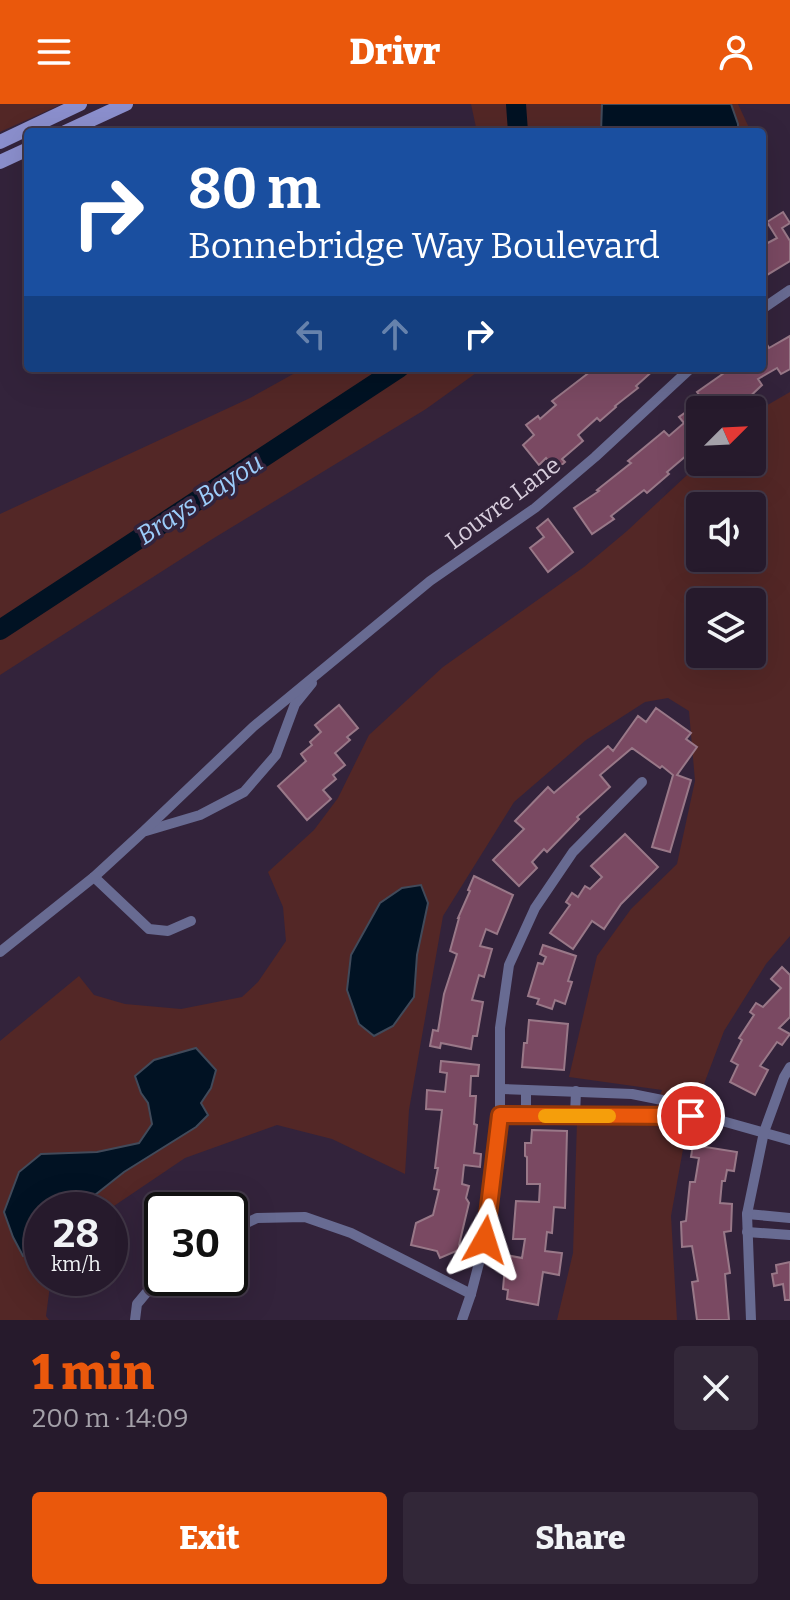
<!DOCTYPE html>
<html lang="en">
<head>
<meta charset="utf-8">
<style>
  body { margin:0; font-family:Bitter,serif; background:#322738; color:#f1f3f6; height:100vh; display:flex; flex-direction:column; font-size:30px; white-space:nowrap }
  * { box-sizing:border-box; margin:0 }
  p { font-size:26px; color:#a4a1a9 }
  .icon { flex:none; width:44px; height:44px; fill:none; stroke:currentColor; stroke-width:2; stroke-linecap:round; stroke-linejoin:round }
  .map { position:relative; height:1216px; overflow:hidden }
  .panel { display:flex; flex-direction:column; background:#261a2c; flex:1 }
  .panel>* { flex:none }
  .guide { position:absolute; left:24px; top:24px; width:742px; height:244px; border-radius:8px; box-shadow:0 8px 32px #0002,0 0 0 2px #423848; background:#1a4fa0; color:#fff; overflow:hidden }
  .needle { width:52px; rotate:66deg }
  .controls { position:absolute; left:686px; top:292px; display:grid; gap:16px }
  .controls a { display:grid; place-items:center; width:80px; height:80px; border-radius:8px; background:#261a2c; box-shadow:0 8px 32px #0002,0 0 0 2px #423848; font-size:40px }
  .speed { position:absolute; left:24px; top:1088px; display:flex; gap:16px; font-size:40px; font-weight:700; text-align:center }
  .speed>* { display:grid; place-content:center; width:104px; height:104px; border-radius:50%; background:#261a2c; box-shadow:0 8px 32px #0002,0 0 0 2px #423848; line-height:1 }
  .speed small { font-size:20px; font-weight:400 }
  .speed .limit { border:4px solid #111; border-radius:12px; background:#fff; color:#111 }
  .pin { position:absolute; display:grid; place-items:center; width:68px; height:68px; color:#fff; margin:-34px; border:4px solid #fff; border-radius:50%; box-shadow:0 2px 8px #0007 }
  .me { position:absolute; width:88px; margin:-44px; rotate:6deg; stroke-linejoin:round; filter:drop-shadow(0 0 6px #0008) }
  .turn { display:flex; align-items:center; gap:28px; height:168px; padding:0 32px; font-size:36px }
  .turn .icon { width:104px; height:104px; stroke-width:2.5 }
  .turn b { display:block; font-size:56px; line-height:68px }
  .lanes { display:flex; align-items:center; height:76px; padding:0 32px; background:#0003; justify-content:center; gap:40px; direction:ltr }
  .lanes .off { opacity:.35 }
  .round { display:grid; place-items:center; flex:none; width:84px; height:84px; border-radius:8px; background:#322738 }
  .summary { display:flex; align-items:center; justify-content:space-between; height:136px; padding:0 32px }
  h1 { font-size:48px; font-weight:800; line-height:60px; color:#ea580c }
  .button { display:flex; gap:16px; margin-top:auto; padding:16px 32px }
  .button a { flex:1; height:92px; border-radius:8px; background:#ea580c; color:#fff; font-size:32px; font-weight:800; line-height:92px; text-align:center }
  .button a+a { background:#322738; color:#f1f3f6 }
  header { display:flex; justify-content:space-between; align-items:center; height:104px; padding:0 32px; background:#ea580c; color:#fff; font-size:36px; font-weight:800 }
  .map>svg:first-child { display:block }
  .green { fill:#532726; fill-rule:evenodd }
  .water { fill:#011223; stroke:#414a5a; stroke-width:2 }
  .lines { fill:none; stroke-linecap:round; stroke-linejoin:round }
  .river { stroke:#011223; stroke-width:20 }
  .building { fill:#7a4962; stroke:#997888; stroke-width:2 }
  .street { stroke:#686b92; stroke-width:10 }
  .secondary { stroke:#8b8fcd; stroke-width:14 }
  .route-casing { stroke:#983908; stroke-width:20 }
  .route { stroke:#ea580c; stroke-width:14 }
  .slow { stroke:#f59e0b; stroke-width:14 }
  .labels { text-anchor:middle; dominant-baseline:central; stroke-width:7; stroke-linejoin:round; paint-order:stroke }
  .street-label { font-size:24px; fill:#d7cddc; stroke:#33233b }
  .water-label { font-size:26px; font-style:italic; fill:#9ccdfb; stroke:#33233b }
</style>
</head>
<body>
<header><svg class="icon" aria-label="menu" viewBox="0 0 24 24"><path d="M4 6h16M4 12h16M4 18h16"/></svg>Drivr<svg class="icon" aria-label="person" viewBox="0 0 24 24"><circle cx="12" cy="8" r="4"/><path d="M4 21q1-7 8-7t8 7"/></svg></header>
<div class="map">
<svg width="790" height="1216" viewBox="0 0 790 1216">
  <rect width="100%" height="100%" fill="#33233b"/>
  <g class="green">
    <polygon points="0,0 62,0 0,28"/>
    <polygon points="471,0 738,0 751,28 477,28"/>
    <polygon points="304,264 483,264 426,305 214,434 0,571 0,410 250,294"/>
    <path d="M790,288V832L766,860L724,927L698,996L670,988L659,1019L687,1023L671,1112L677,1216H557L573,1149L577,1017L650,1019L662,986L569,973L597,852L631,805L677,760L695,677L689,607L668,594L645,598L586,636L514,698L443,812L409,1006L405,1070L332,1035L277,1021L185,1054L108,1106H42V1174H51L46,1212L49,1216H0V937L79,872L94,891L125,900L181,905L242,893L258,878L286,837L283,803L268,768L314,726L338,694L369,631L443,563L584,463L627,427L701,358H752V310ZM700,402H752V454H700ZM700,498H752V550H700Z"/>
  </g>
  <g class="water">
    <polygon points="602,0 731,0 738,20 738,28 601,28"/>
    <polygon points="421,781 428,799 417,851 414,893 393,922 374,932 359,920 347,886 351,851 380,799 402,784"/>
    <polygon points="196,944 216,966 211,984 201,999 208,1011 196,1023 124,1068 76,1106 42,1106 42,1146 39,1149 23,1152 13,1133 4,1108 19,1068 41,1050 97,1048 139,1039 152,1020 148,999 141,989 135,972 154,956"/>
  </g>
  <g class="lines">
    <g class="river">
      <polyline points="516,0 518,28"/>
      <polyline points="0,526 399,264"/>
    </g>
  </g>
  <g class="building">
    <polygon points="783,108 790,119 782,124 790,137 790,157 762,174 762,142 777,134 767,118"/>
    <polygon points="762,232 769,244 790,232 790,265 781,270 777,264 758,275 762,281 740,302 742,306 700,306 700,334 691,341 694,345 667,368 669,370 647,389 644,386 611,412 614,415 592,430 574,404 599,387 597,386 631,359 628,357 664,327 669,332 684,319 679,313 703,296 697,288 724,269 720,264 762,264"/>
    <polygon points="595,264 656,264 636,282 638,284 615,302 616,303 600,317 597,314 578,331 583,337 562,355 565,358 556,366 546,354 539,361 523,341 534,331 526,321 538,312 540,315 556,301 552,297"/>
    <polygon points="548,415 573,448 548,468 530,444 544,433 537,424"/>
    <polygon points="339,601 358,624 347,633 350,636 335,649 345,661 333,671 336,675 323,686 331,695 307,716 278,682 306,657 301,650 312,641 310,638 321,628 315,621"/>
    <polygon points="656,604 691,629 686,635 697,643 677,671 691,676 670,748 652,743 673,671 662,662 660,664 632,644 600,671 610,683 577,713 579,715 547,748 544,745 532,758 537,764 519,782 493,756 524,725 515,717 548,683 554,689 608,642 613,647 638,612 646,618"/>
    <polygon points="625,730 658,763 621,800 604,825 592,817 573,845 550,829 570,801 566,798 572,789 578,793 585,782 590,785 602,773 591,762"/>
    <polygon points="474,772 513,791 497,830 486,825 480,842 492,845 484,873 479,871 472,896 483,898 477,932 473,932 471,945 441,939 440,944 430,942 433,926 438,927 444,890 457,850 450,847 459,814 458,814 470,787 468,786"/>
    <polygon points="543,841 576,852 568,877 572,878 565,900 555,896 552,905 537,900 539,895 528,892 538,859 543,860 546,853 540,850"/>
    <polygon points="782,863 790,871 790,913 779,924 790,930 782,941 777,938 760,962 768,966 755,991 730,978 738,961 731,957 742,936 739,934 754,911 750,908 756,899 763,903 781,884 771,875"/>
    <polygon points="529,916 568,920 564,966 522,963 524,939 527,939"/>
    <polygon points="441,957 479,961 478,972 471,972 470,992 476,992 474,1020 477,1021 474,1049 481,1050 480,1063 464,1061 462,1080 469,1082 466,1094 469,1099 459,1141 461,1145 440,1154 437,1147 411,1141 416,1119 433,1111 439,1086 434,1085 438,1064 435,1064 442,1006 426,1005 427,986 445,988 447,969 440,968"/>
    <polygon points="532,1026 567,1027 565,1104 554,1103 552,1129 547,1128 545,1147 562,1149 559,1171 543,1168 538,1201 507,1195 508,1186 503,1185 506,1151 522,1154 525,1135 513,1135 516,1097 539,1098 540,1080 527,1080 527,1053 525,1052 525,1039 531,1039"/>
    <polygon points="693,1041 737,1048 734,1067 727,1066 725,1077 722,1077 720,1099 732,1100 731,1127 724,1128 730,1169 725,1170 729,1216 697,1216 692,1178 698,1177 692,1142 682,1143 681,1118 686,1117 690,1078 695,1078 699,1054 691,1053"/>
    <polygon points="790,1158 790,1196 785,1196 783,1180 774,1182 772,1170 777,1169 776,1161"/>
  </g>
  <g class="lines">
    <g class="street">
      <polyline points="762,205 790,186"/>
      <polyline points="146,727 200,711 244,688 276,651 295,600 312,579"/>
      <polyline points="94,773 149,825 168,827 191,817"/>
      <polyline points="0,848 94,773 144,727 253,623 430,477 535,404 595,353 691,264"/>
      <polyline points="501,985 632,990 662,996 708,1013 790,1036"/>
      <polyline points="526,986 526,1011"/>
      <polyline points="500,1011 698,1012"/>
      <polyline points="575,1012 576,987"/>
      <polyline points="747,1110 790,1114"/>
      <polyline points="230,1127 257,1114 305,1113 351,1129 471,1190"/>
      <polyline points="747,1128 790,1131"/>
      <polyline points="135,1216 137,1200 152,1182 163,1174"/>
      <polyline points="462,1216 471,1190 485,1136 500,1011 500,924 509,861 535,804 573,748 642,678"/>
      <polyline points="751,1216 747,1110 764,1028 784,973 790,963"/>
    </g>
    <g class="secondary">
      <polyline points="65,28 126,0"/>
      <polyline points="0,38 80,0"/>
      <polyline points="0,58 28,45"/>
    </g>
  </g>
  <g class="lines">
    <g class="route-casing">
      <polyline id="route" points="485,1136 500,1011 691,1012"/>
    </g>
    <use href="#route" class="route"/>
    <polyline class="slow" points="545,1012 609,1012"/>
  </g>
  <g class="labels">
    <g class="street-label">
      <text transform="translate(503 399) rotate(-37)">Louvre Lane</text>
    </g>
    <g class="water-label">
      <text transform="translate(200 395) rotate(-33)">Brays Bayou</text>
    </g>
  </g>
</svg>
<div class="controls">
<a><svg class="needle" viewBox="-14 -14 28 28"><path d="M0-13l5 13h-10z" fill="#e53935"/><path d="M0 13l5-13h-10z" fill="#a4a1a9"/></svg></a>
<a><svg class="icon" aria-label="sound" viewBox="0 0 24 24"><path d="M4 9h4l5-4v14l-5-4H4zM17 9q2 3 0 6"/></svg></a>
<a><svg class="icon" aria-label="layers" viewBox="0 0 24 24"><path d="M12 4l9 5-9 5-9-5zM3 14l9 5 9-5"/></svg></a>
</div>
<div class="speed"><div>28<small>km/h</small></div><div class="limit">30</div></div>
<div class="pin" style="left:691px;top:1012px;background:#d93025"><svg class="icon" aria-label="arrive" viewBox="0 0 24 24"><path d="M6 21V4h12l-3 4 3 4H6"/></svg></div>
<svg class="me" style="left:485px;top:1136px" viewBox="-20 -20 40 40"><path d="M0-17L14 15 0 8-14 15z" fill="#ea580c" stroke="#fff" stroke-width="4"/></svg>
<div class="guide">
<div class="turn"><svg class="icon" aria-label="right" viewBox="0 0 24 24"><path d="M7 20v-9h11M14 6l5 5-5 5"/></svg><div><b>80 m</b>Bonnebridge Way Boulevard</div></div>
<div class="lanes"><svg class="icon off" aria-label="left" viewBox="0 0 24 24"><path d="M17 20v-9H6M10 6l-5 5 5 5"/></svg><svg class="icon off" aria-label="ahead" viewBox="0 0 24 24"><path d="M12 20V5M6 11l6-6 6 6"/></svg><svg class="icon" aria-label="right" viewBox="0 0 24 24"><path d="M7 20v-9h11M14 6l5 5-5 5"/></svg></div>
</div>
</div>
<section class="panel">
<div class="summary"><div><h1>1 min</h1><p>200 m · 14:09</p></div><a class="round"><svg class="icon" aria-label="close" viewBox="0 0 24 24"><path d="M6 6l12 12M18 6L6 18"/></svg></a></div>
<div class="button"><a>Exit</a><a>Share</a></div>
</section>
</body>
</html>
